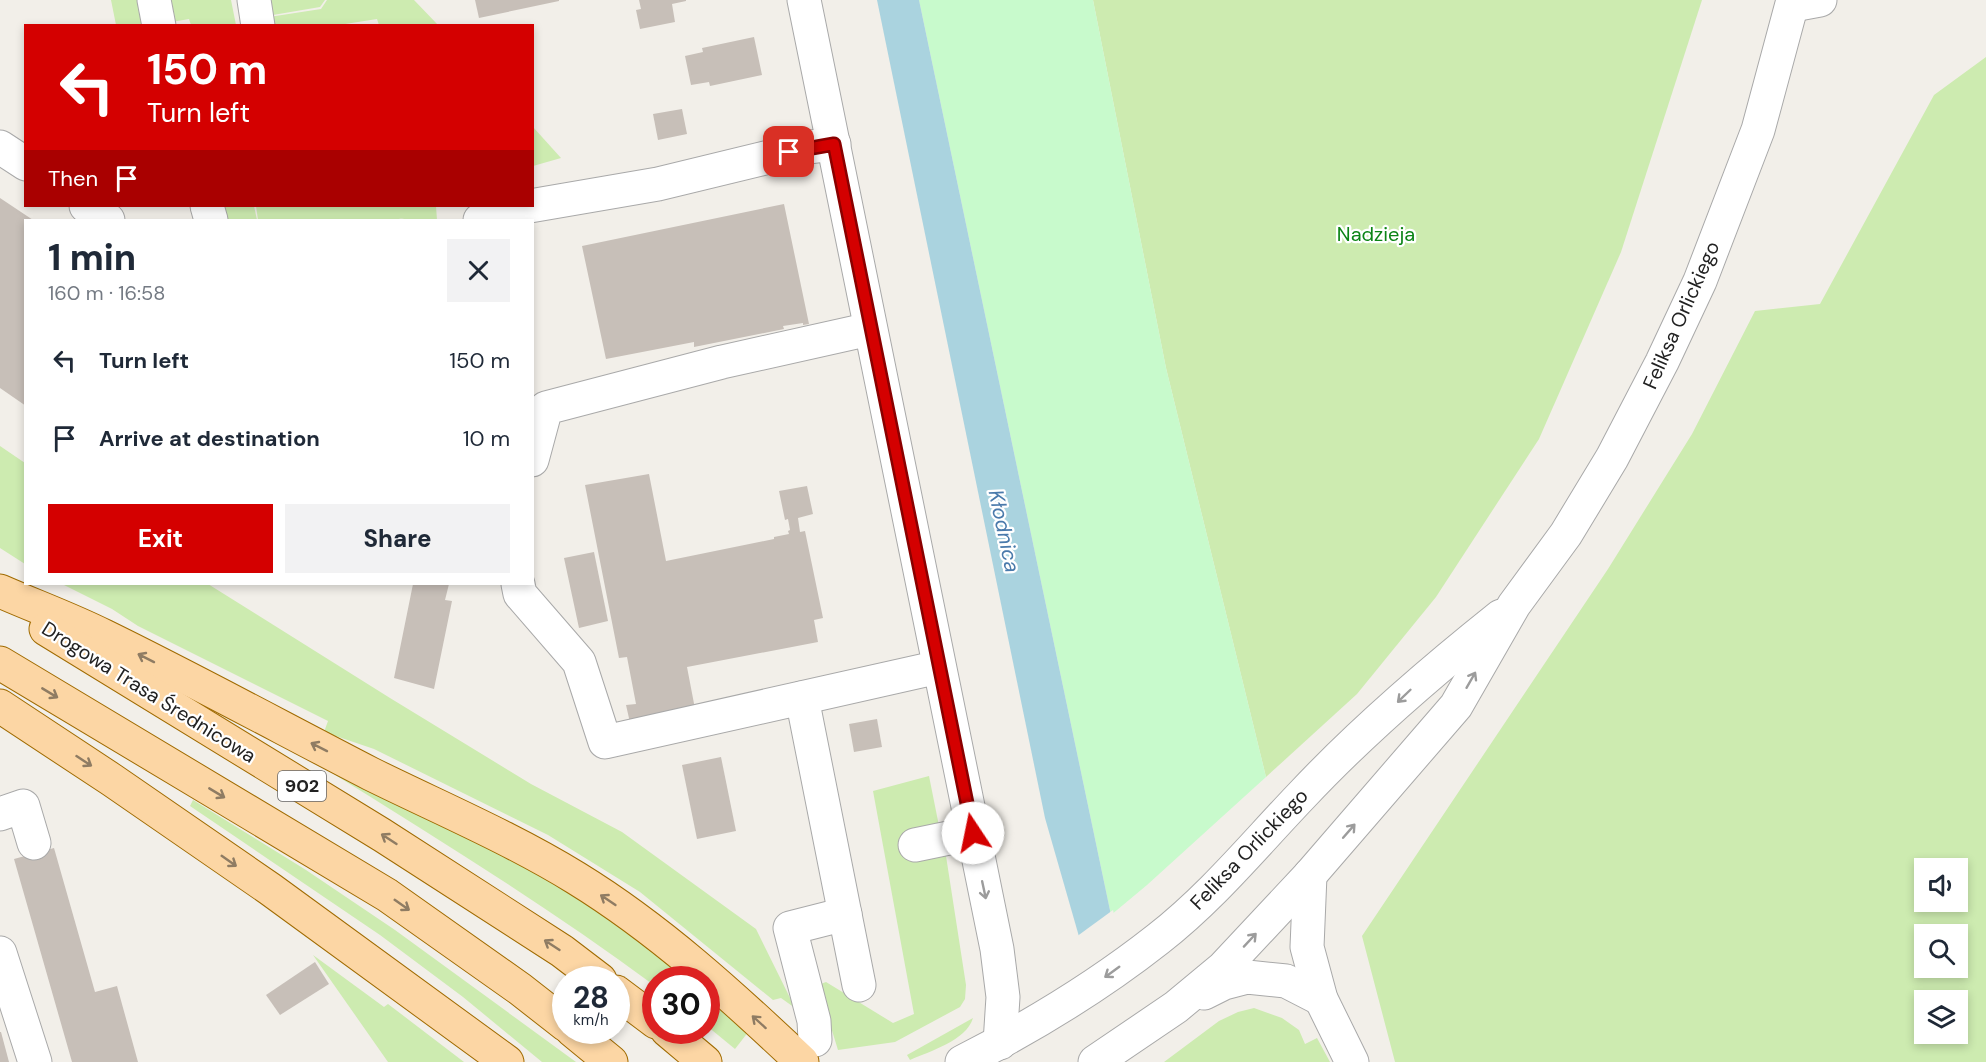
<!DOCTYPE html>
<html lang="en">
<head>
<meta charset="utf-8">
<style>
  body { margin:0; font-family:"DM Sans",sans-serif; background:#f2f2f3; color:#1f2937; height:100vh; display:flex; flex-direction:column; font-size:22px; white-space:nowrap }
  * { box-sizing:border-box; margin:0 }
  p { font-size:20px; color:#747a83 }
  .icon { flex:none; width:33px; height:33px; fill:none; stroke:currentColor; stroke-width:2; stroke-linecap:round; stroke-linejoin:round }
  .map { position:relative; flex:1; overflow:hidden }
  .sheet { position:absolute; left:24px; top:219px; width:510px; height:366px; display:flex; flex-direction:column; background:#fff; border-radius:0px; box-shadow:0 3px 9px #0003 }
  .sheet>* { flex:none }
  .hud { position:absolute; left:24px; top:24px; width:510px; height:183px; border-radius:0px; box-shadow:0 3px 9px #0003; background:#d40000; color:#fff; overflow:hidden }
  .buttons { position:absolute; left:1914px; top:858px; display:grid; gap:12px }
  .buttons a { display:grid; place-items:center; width:54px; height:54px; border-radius:0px; background:#fff; box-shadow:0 3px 9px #0003; font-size:30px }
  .speed { position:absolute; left:552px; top:966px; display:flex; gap:12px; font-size:30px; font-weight:700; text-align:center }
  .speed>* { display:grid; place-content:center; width:78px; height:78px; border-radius:50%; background:#fff; box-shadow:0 3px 9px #0003; line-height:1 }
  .speed small { font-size:15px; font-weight:400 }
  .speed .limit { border:9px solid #d22; background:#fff; color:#111 }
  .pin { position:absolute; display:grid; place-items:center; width:51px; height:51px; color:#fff; margin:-26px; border-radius:12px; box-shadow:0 3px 9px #0006 }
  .me { position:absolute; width:66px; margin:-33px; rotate:349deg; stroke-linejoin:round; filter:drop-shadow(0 0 4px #0008) }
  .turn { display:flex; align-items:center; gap:21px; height:126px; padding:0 24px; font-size:27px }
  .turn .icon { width:78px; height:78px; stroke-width:2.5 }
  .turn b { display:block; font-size:42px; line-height:51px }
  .then { display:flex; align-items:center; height:57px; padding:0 24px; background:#0003; gap:12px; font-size:22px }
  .round { display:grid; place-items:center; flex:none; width:63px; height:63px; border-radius:0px; background:#f2f2f3 }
  .summary { display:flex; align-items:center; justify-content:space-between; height:102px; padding:0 24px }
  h1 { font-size:36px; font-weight:800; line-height:45px }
  .cta { display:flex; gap:12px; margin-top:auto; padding:12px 24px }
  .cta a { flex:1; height:69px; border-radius:0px; background:#d40000; color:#fff; font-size:24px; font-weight:800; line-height:69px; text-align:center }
  .cta a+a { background:#f2f2f3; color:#1f2937 }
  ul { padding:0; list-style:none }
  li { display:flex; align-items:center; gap:18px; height:78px; padding:0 24px }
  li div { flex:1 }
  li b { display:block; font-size:22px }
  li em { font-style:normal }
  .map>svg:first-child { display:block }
  .grass { fill:#cdebb0; fill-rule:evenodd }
  .park { fill:#c8facc }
  .water { fill:#aad3df }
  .pier { fill:#f2efe9 }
  .building { fill:#c7bfb8 }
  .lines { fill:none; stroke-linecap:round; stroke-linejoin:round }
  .minor-casing { stroke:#a9a9a9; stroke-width:35 }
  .major-casing { stroke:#a06b00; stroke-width:35 }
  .minor { stroke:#fff; stroke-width:33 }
  .major { stroke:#fcd6a4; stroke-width:33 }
  .oneway { stroke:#8f7c63 }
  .oneway2 { stroke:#9c9c9c }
  .route-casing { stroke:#8a0000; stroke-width:15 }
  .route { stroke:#d40000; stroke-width:10 }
  .labels { text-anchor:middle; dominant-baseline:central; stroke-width:4.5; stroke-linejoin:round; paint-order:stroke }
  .shield { fill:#fff; stroke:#646464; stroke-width:1.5 }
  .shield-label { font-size:18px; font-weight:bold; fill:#222 }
  .park-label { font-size:20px; fill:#0c8416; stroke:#fff }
  .street-label { font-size:20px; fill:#222; stroke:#fff }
  .water-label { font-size:21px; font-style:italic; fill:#4a7aab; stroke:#fff }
</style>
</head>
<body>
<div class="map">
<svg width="1986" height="1062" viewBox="0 0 1986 1062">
  <rect width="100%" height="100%" fill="#f2efe9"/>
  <g class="grass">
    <polygon points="111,0 146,0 152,25 116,25"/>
    <polygon points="161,0 231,0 236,25 191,25 189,19 166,23"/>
    <polygon points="268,0 325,0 320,7 267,16"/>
    <polygon points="327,0 414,0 438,25 379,25 377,19 339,25 272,26 269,17 321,9"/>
    <polygon points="1093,0 1702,0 1621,252 1539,439 1436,597 1357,694 1266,777 1166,368"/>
    <path d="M1986,57V1062H1395L1362,936L1608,569L1692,434L1755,311L1820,304L1934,95ZM1924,868H1958V902H1924ZM1924,934H1958V968H1924ZM1924,1000H1958V1034H1924Z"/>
    <polygon points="533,127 561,158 533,166"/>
    <polygon points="222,206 254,206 257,220 225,220"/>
    <polygon points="256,206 436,206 437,220 397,220 404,218 393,220 258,220"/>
    <polygon points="0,446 25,463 25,564 0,548"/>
    <polygon points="62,584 208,584 390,698 531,784 622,832 756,929 795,1008 781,998 773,1000 640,892 548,835 374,749 324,732 328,721 138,626 112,609"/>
    <path d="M324,768L520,864L589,905L637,938L687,979L656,980L655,986C549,907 436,838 324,768Z"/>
    <polygon points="929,776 939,826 910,830 914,861 946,856 966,985 965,999 960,1007 895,1042 838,1050 818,985 826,982 893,1023 914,1014 873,791"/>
    <polygon points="193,800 306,870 395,930 576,1062 542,1062 463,997 380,935 190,806"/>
    <polygon points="313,955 384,1007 388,1004 464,1062 388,1062"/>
    <polygon points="706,996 749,1031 735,1049 707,1026"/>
    <polygon points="1254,1008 1282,1018 1299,1030 1305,1044 1317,1038 1330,1062 1164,1062 1219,1021 1238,1012"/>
    <path d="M973,1018C966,1041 930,1051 910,1060L907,1055Z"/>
  </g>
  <polygon class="park" points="919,0 1093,0 1166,368 1266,777 1147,885 1111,915"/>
  <polygon class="water" points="877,0 919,0 1111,915 1115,1062 1045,818"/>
  <polygon class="pier" points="1113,910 1148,1061 1148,1062 1112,1062 1076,937"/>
  <g class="building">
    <polygon points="475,0 559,0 559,1 479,18"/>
    <polygon points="639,0 686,0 686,1 672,4 675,22 640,29 636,10 641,9"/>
    <polygon points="754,37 762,75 710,86 709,82 691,85 685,56 703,52 702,48"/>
    <polygon points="682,109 687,134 658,140 653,114"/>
    <polygon points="0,198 33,220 26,220 26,406 0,388"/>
    <polygon points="784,204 809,324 803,325 803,323 783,326 784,329 694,347 694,342 606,359 582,246"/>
    <polygon points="649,474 666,561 774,539 774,537 789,534 788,531 790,530 788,519 785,520 779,491 807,486 813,514 798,518 800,532 805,531 823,618 814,620 818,642 687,667 696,714 631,727 626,705 636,704 627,657 619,658 585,485"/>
    <polygon points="594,552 608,621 579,628 564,558"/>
    <polygon points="413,584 449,584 445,600 452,601 434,689 394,678"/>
    <polygon points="877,719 882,747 854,752 849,724"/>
    <polygon points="721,757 736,831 697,839 682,765"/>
    <polygon points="54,848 95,992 117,986 138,1062 72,1062 14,859"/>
    <polygon points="315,962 329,984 280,1015 266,995"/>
    <polygon points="0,1032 1,1032 9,1062 0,1062"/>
  </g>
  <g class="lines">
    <g class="minor-casing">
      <g id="minor">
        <polyline points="154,0 159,26"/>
        <polyline points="254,0 258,26"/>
        <polyline points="804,0 997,949 1003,997 1000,1043"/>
        <polyline points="1793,5 1820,0"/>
        <polyline points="0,147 26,164"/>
        <polyline points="86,206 108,220"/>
        <polyline points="207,206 211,220"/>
        <polyline points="480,220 495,214 524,207 658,184 810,147 834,144"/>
        <polyline points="532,460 546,408 722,362 870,329"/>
        <polyline points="518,584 520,594 579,662 605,742 939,667"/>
        <polyline points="802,698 859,985"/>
        <polyline points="0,814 23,806 34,843"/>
        <polyline points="915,845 973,833"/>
        <polyline points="1310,875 1307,947 1321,999 1352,1062"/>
        <polyline points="0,953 35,1062"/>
        <polyline points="1204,993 1224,983 1247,977 1286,981 1321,999"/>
        <polyline points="815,1040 814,1021 790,928 845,914"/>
        <path d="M962,1062C1031,1027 1097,987 1158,939C1212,897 1255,844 1302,795C1363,730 1432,671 1501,616"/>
        <polyline points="1095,1062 1176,1007 1223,968 1310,875 1456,706 1514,605 1566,534 1612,458 1662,362 1700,281 1758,130 1793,0"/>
      </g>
    </g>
    <g class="major-casing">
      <g id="major">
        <path d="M0,591C34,606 70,619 104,636C194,680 282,728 371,774C440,808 511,838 576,878C659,929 732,996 802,1062"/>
        <polyline points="46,629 382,835 562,951 600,980"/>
        <polyline points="0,663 387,895 520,989 566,1025"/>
        <polyline points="0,706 112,780 270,889 507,1062"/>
        <polyline points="616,992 656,1022"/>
        <polyline points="572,1030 611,1062"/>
        <polyline points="667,1030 705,1062"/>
      </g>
    </g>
    <use href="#minor" class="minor"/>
    <use href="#major" class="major"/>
  </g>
  <defs><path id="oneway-shaft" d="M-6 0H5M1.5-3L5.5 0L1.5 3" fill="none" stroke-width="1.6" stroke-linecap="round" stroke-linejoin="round" transform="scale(1.5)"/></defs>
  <g class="oneway">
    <use href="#oneway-shaft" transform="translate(146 658) rotate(-153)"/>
    <use href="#oneway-shaft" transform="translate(50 693) rotate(31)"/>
    <use href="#oneway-shaft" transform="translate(319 747) rotate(-153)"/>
    <use href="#oneway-shaft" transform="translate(84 761) rotate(33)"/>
    <use href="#oneway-shaft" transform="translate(217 793) rotate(31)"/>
    <use href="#oneway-shaft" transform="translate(389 839) rotate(-147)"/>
    <use href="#oneway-shaft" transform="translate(229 861) rotate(35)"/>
    <use href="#oneway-shaft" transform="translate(608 900) rotate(-146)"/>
    <use href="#oneway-shaft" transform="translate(402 905) rotate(35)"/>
    <use href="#oneway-shaft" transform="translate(552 945) rotate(-147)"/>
    <use href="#oneway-shaft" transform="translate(759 1022) rotate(-138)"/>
  </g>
  <g class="oneway2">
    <use href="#oneway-shaft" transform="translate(1471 680) rotate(-60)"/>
    <use href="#oneway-shaft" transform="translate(1404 696) rotate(136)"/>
    <use href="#oneway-shaft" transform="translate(1349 831) rotate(-49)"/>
    <use href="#oneway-shaft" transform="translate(984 890) rotate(78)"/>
    <use href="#oneway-shaft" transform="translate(1250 940) rotate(-47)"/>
    <use href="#oneway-shaft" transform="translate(1112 972) rotate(144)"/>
  </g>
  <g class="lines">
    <g class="route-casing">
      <polyline id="route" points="789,152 834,144 973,833"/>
    </g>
    <use href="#route" class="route"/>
  </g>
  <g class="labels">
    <rect class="shield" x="278" y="771" width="48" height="30" rx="4.5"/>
    <g class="shield-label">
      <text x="302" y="786">902</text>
    </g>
    <g class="park-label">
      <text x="1376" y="234">Nadzieja</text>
    </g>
    <g class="street-label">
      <text transform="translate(1681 315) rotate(-66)">Feliksa Orlickiego</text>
      <text transform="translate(149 692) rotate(32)">Drogowa Trasa Średnicowa</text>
      <text transform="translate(1249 849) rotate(-46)">Feliksa Orlickiego</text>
    </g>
    <g class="water-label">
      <text transform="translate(1004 531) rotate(78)">Kłodnica</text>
    </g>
  </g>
</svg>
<div class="buttons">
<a><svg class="icon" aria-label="sound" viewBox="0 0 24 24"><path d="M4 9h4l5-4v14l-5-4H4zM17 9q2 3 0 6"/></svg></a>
<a><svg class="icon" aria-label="search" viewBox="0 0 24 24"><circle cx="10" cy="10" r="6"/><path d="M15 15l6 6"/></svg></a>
<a><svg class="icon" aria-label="layers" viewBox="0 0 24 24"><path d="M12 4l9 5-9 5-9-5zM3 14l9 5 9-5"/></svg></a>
</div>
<div class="speed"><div>28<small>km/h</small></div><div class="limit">30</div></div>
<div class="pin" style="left:789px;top:152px;background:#d93025"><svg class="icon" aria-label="arrive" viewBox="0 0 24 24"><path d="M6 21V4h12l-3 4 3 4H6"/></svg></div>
<svg class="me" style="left:973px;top:833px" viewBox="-20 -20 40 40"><circle r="19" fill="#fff"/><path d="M0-13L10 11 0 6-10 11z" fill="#d40000"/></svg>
<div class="hud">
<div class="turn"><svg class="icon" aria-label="left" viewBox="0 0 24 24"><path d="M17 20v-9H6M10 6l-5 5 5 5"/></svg><div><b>150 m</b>Turn left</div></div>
<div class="then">Then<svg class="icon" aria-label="arrive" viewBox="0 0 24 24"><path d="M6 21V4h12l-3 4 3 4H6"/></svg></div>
</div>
<section class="sheet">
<div class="summary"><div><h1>1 min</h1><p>160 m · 16:58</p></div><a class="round"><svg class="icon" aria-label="close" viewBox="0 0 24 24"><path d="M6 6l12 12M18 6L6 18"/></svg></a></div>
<ul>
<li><svg class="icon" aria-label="left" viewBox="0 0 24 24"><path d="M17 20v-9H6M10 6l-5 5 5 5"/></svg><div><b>Turn left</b></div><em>150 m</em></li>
<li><svg class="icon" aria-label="arrive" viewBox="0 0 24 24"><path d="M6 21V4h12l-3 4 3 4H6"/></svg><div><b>Arrive at destination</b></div><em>10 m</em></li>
</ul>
<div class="cta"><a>Exit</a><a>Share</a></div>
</section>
</div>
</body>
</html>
